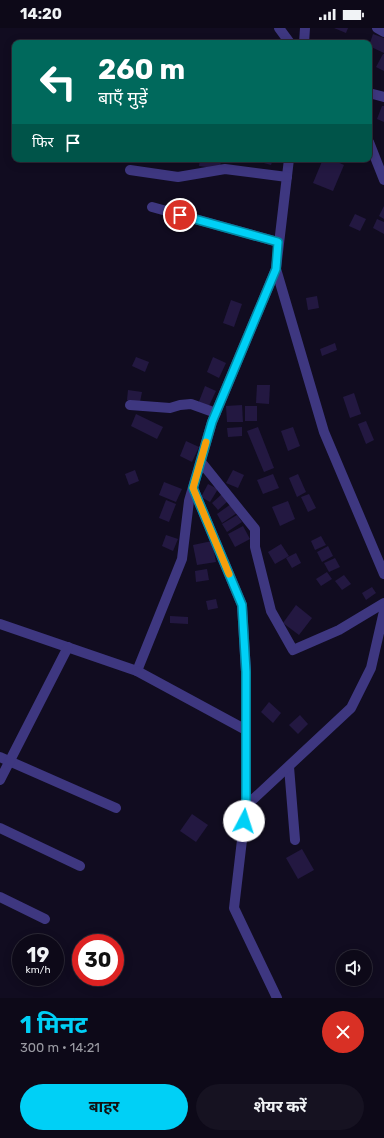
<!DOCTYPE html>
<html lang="hi">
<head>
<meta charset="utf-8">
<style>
  body { margin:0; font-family:Rubik,"Noto Sans Devanagari",sans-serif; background:#161221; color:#f1f3f6; height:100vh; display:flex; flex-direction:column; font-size:15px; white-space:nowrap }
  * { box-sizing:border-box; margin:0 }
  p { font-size:13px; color:#9a9aa2 }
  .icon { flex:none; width:22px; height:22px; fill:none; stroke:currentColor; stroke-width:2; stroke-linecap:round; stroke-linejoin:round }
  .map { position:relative; height:970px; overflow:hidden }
  .details { display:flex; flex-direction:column; background:#0d0918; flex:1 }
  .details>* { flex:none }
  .top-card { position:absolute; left:12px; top:12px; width:360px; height:122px; border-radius:8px; box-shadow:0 2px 10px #0003,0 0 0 1px #2d2a37; background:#00695c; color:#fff; overflow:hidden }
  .controls { position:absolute; left:336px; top:922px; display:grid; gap:8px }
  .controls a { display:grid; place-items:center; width:36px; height:36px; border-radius:50%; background:#0d0918; box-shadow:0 2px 10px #0003,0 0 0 1px #2d2a37; font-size:20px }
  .speed { position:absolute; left:12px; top:906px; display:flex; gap:8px; font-size:20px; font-weight:700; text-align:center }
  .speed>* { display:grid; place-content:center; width:52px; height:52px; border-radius:50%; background:#0d0918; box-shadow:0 2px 10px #0003,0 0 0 1px #2d2a37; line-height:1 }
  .speed small { font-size:10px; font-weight:400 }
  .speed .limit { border:6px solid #d22; background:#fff; color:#111 }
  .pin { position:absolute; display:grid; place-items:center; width:34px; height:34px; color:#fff; margin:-17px; border:2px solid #fff; border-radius:50%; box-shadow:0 1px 4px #0007 }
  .me { position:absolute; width:44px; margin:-22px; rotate:5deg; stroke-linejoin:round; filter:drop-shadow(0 0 3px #0008) }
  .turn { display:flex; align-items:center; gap:14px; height:84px; padding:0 20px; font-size:18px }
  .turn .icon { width:52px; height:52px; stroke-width:2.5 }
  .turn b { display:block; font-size:28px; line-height:34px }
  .then { display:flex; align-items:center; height:38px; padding:0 20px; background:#0003; gap:8px; font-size:15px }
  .round { display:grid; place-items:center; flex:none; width:42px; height:42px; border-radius:21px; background:#161221 }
  .summary { display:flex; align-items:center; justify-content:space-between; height:68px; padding:0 20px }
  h1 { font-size:24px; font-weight:700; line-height:30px; color:#00d0f6 }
  .primary-button { display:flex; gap:8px; margin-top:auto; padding:8px 20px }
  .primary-button a { flex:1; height:46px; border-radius:24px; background:#00d0f6; color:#111; font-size:16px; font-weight:700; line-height:46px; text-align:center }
  .primary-button a+a { background:#161221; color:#f1f3f6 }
  .status { display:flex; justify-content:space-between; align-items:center; height:28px; padding:0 20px; background:#0d0918; direction:ltr }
  .status svg { height:11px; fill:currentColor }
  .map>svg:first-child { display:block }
  .building { fill:#231841 }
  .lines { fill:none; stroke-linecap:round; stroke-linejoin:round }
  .minor { stroke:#3e3780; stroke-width:10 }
  .route-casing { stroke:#0087a0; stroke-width:10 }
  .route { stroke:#00d0f6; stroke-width:7 }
  .slow { stroke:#f59e0b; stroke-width:7 }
</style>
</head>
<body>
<div class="status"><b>14:20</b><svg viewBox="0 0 49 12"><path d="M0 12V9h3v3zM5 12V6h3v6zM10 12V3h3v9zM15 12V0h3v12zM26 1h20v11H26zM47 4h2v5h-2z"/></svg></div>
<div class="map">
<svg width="384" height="970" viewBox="0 0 384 970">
  <rect width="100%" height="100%" fill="#110c20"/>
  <g class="building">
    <polygon points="334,0 348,0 346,5"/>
    <polygon points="373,6 384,10 384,25 369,18"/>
    <polygon points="383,26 384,26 384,43 376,39"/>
    <polygon points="382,78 384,78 384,94 377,91"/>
    <polygon points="200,131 221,131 220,141 199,138"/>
    <polygon points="249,131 273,131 271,137"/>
    <polygon points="323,131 331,131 344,137 333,163 313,155"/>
    <polygon points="384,178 384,191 379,188"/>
    <polygon points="355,186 366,191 360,203 349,198"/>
    <polygon points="377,191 384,194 384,206 373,200"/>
    <polygon points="317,268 319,280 308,282 306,270"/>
    <polygon points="231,272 242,276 234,299 223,295"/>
    <polygon points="335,315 337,322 322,328 320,321"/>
    <polygon points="136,329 149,334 145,344 132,338"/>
    <polygon points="213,329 226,335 219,350 207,344"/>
    <polygon points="257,357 270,357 269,376 256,375"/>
    <polygon points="205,358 216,363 208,380 198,376"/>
    <polygon points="128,362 142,364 140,374 127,372"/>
    <polygon points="354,365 361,386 350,390 343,369"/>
    <polygon points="242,377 243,394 227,394 226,378"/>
    <rect x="245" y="378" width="12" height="15"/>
    <polygon points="136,386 163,399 157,411 131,398"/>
    <polygon points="366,393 374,412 366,416 358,396"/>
    <polygon points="242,399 242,408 228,409 227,400"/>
    <polygon points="258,399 274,440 264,444 247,403"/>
    <polygon points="293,399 300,418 288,423 281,403"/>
    <polygon points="186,413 199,419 192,434 180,428"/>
    <polygon points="135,442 139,453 129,457 125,446"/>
    <polygon points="233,442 244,447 238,460 226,455"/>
    <polygon points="273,446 279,460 263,466 257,452"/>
    <polygon points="298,446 306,464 297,469 289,450"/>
    <polygon points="164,454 182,461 176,474 159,467"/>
    <polygon points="208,456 218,461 210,474 201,469"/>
    <polygon points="222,466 228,473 218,482 212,475"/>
    <polygon points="309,466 316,480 308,484 301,469"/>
    <polygon points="166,472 176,476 169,494 159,490"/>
    <polygon points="288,473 295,491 280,498 272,479"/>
    <polygon points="231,476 237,485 222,495 217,486"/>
    <polygon points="237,487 242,494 227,504 222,496"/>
    <polygon points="243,498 250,511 235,519 228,506"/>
    <polygon points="166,507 178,511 173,523 162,518"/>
    <polygon points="321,508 326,517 315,522 311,513"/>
    <polygon points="212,513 216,534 197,537 193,517"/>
    <polygon points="281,516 289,528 275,536 268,524"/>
    <polygon points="328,518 333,528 322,534 317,524"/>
    <polygon points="296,525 301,535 292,540 286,530"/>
    <polygon points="335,530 340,539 329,544 324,535"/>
    <polygon points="207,541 209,552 196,554 195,543"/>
    <polygon points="327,544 332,551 321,558 316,551"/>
    <polygon points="344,547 351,556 342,562 335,553"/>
    <polygon points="372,559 376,565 366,572 362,565"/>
    <polygon points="216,571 218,580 208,582 206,573"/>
    <polygon points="296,577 312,590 299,607 283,595"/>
    <polygon points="170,588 188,589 188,596 170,595"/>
    <polygon points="269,674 281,685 273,695 261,684"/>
    <polygon points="300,687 308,696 298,706 289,697"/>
    <polygon points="192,786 208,797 196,814 180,803"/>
    <polygon points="302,821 314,842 298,851 286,830"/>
  </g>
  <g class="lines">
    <g class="minor">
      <polyline points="279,0 290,15"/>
      <polyline points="377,0 384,4"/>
      <polyline points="304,15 305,0"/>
      <polyline points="369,65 384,69"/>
      <polyline points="369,114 384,152"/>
      <polyline points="289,131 276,241 324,404 384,546"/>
      <polyline points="130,142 178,149 225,141 287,149"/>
      <polyline points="152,179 278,214"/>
      <polyline points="130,377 170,380 180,377 191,376 216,385"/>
      <polyline points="201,434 255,501 255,519 271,583 293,622 339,602 384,575"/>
      <polyline points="193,460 242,577 246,644 246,778"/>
      <polyline points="0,596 137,643 182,531 189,473 212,394 276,241"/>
      <polyline points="137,643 246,702"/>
      <polyline points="0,729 116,780"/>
      <polyline points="289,739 295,812"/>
      <polyline points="0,752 68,619"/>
      <polyline points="0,800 80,838"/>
      <polyline points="0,869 45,891"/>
      <polyline points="277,970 234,880 246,778 351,680 371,640 384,583"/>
    </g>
  </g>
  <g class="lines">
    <g class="route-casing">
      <polyline id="route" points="180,187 278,214 276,241 212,394 193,460 242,577 246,644 246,778 244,793"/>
    </g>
    <use href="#route" class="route"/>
    <polyline class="slow" points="206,414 193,460 229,546"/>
  </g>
</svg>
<div class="controls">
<a><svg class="icon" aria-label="sound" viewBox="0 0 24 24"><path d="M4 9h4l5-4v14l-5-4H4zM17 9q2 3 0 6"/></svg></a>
</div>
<div class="speed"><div>19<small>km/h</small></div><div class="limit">30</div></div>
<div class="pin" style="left:180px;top:187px;background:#d93025"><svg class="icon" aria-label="arrive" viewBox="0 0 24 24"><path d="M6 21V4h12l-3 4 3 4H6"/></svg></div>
<svg class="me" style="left:244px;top:793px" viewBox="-20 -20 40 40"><circle r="19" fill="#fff"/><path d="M0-13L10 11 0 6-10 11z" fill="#00d0f6"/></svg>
<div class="top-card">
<div class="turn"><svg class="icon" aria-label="left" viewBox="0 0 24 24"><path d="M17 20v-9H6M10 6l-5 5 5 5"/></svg><div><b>260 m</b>बाएँ मुड़ें</div></div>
<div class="then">फिर<svg class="icon" aria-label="arrive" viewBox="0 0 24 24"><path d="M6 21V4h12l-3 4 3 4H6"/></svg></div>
</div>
</div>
<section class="details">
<div class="summary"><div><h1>1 मिनट</h1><p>300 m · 14:21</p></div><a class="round" style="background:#d93025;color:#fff"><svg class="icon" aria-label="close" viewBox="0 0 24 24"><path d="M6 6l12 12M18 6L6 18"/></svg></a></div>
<div class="primary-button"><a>बाहर</a><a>शेयर करें</a></div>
</section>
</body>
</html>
